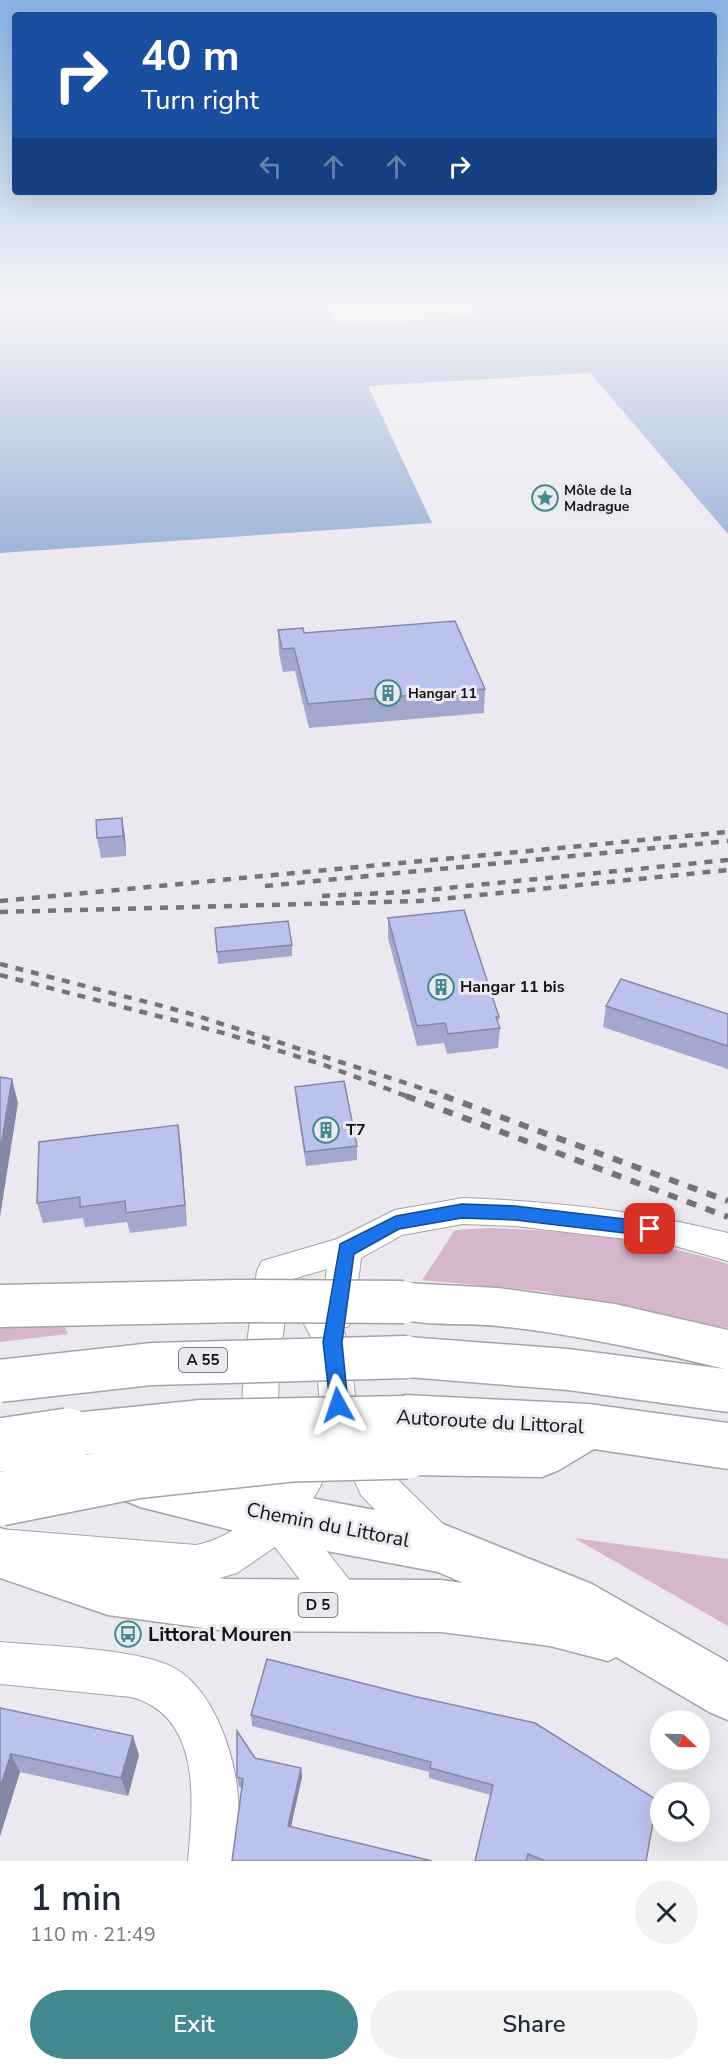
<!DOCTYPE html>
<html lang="en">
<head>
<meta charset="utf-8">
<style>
  body { margin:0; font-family:"Nunito Sans",sans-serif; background:#f2f2f3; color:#1f2937; height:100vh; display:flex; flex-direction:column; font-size:22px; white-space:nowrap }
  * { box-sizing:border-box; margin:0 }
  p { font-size:20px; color:#747a83 }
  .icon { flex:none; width:33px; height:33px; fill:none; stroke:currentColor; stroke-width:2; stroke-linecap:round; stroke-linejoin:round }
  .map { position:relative; height:1861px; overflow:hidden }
  .side { display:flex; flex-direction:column; background:#fff; flex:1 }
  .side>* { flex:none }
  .banner { position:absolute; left:12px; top:12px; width:705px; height:183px; border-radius:6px; box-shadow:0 6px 24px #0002; background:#1a4fa0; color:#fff; overflow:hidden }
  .needle { width:39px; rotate:112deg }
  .buttons { position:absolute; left:650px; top:1710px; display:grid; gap:12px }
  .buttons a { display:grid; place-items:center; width:60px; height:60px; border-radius:50%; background:#fff; box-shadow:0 6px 24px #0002; font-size:30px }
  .pin { position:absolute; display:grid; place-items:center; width:51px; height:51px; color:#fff; margin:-26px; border-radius:12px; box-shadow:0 3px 9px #0006 }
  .me { position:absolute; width:66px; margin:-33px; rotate:355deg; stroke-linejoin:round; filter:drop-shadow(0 0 4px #0008) }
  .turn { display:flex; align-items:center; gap:21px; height:126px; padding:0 30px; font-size:27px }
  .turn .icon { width:78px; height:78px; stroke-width:2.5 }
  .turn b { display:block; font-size:42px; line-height:51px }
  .lanes { display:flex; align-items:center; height:57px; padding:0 30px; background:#0003; justify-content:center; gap:30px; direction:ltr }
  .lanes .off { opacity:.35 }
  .round { display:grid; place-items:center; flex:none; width:63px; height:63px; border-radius:32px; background:#f2f2f3 }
  .overview { display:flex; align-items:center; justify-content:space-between; height:102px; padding:0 30px }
  h1 { font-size:36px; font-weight:600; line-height:45px }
  .cta { display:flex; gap:12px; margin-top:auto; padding:12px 30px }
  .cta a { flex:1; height:69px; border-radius:36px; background:#428a90; color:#fff; font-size:24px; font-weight:600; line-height:69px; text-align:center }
  .cta a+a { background:#f2f2f3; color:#1f2937 }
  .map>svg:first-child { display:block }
  .green { fill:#d6b6cc }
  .water { fill:#99b1d8 }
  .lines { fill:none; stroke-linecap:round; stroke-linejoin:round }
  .street-casing { stroke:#a4a3a8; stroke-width:2 }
  .primary-casing { stroke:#a4a3a8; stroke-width:3 }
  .highway-casing { stroke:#a4a3a8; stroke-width:3 }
  .street { fill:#fff; fill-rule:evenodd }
  .primary { fill:#fff; fill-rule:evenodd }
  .highway { fill:#fff; fill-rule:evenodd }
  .rail-far1 { stroke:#747377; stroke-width:4.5; stroke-dasharray:8 8; stroke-linecap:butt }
  .rail { stroke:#747377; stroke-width:6; stroke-dasharray:10 10; stroke-linecap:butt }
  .highway-bridge-far1-casing { stroke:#a4a3a8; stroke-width:45; stroke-linecap:butt }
  .highway-bridge-casing { stroke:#a4a3a8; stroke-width:56; stroke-linecap:butt }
  .highway-bridge-far1 { stroke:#fff; stroke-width:42 }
  .highway-bridge { stroke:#fff; stroke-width:53 }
  .wall { fill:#a2a7cd }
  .shaded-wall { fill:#8488a7 }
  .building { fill:#bcc2ee; stroke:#8488a7; stroke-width:1.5 }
  .route { fill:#1a73e8; stroke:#114b97; stroke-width:1.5 }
  .labels { text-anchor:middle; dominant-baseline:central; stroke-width:6; stroke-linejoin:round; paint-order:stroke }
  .far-poi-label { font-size:14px; font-weight:bold; fill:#151416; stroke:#ebe9ef; text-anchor:start }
  .shield { fill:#ebe9ef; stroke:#555457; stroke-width:1.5 }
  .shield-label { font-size:15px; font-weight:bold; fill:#151416 }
  .poi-label { font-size:16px; font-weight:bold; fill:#151416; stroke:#ebe9ef; text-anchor:start }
  .near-street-label { font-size:20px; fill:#151416; stroke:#ebe9ef }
  .near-poi-label { font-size:20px; font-weight:bold; fill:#151416; stroke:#ebe9ef; text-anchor:start }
</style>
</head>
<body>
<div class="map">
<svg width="728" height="1861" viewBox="0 0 728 1861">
  <rect width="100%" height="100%" fill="#ebe9ef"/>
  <g class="green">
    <path d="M490,1228C571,1231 651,1239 728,1264V1328L541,1291L422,1280L455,1230Z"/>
    <polygon points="0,1315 59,1315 68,1334 0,1342"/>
    <polygon points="574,1538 728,1559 728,1626"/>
  </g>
  <polygon class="water" points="0,305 328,305 338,324 476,317 467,305 728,305 728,534 590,373 368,386 432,523 0,553"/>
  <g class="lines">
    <g class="street-casing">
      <g id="street">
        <path d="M463,1198C552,1201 642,1211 728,1233V1261L668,1244L515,1226L463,1224L402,1235L361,1258L354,1315L349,1326L342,1328L349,1342L356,1405L319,1489L301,1518L358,1591L364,1605L358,1619L344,1625L330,1619L275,1547L237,1573L196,1585L0,1569V1529L196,1545C221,1540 239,1528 258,1510C230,1431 246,1352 257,1271L262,1261L337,1239L395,1210ZM327,1269L323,1295C314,1281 308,1276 291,1282L288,1287L289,1280ZM288,1295L315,1344L320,1405L285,1475C272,1415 280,1355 288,1295Z"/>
        <polygon points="358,1430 371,1436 387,1469 445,1526 450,1540 445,1554 431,1559 417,1554 361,1495 340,1448 345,1436"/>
        <path d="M0,1642C43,1646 141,1648 176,1669C214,1691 235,1755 238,1797C240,1817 235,1840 234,1861H188C193,1803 203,1716 131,1697L0,1684Z"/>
      </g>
    </g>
    <g class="primary-casing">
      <polygon id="primary" points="140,1459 279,1492 438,1522 592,1584 728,1662 728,1720 709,1712 616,1657 608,1661 550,1646 441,1632 226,1631 108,1615 0,1578 0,1528 108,1563 226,1579 441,1580 463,1583 438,1572 279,1542 140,1507 123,1500 116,1483 123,1466"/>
    </g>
    <g class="highway-casing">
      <g id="highway">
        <path d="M404,1283L498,1288L615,1304L728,1330V1412L568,1390L407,1377L391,1371L384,1357L391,1343L407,1337L568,1349L725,1369C650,1351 575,1334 498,1326C462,1322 423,1328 389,1315L382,1302L389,1289Z"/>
        <polygon points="405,1395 589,1404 728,1423 728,1469 594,1449 559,1470 542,1477 407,1475 390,1468 383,1452 390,1436 394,1434 388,1432 382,1417 388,1402"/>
      </g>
    </g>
    <use href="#street" class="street"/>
    <use href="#primary" class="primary"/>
    <use href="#highway" class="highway"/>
    <g class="rail-far1">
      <polyline points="265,886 728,841"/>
      <polyline points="322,896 406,892 728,860"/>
      <polyline points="0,901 728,832"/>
      <polyline points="0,912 420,901 728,870"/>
      <polyline points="0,964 185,1012 449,1097"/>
      <polyline points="0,975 227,1034 324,1065 409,1097"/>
    </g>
    <g class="rail">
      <polyline points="406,1096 728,1217"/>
      <polyline points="444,1096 728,1201"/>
    </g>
    <g class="highway-bridge-far1-casing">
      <g id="highway-bridge-far1">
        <polyline points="0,1306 239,1301 404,1302"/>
        <polyline points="0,1381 152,1364 407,1357"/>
        <polyline points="56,1436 202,1421 405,1417"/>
      </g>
    </g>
    <g class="highway-bridge-casing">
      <g id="highway-bridge">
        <polyline points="0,1445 68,1435"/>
        <polyline points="0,1499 135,1472 292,1455 407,1452"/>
      </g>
    </g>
    <use href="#highway-bridge-far1" class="highway-bridge-far1"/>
    <use href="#highway-bridge" class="highway-bridge"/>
  </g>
  <g class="wall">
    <polygon points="278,630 304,633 485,689 484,713 309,728 295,671 283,672 279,653"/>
    <polygon points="122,818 125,837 126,856 101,858 97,838"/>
    <polygon points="388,918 499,1017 498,1023 500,1028 498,1048 447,1054 444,1043 417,1046 388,938"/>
    <polygon points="215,928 292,945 292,956 218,964"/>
    <polygon points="606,1006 728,1014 728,1069 603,1027"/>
    <polygon points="295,1087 357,1146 357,1160 306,1166 296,1101"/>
    <polygon points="181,1146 187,1226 130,1233 127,1222 85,1227 83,1218 43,1223 37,1203"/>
    <polygon points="267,1659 646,1861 475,1861 491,1795 429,1778 429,1772 252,1726 251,1715"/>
    <polygon points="0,1708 139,1755 128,1796 20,1772 0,1836"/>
    <polygon points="255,1758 301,1768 302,1777 291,1827 232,1861 242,1788 239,1787 237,1777"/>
  </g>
  <g class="shaded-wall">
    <polygon points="122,818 125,837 126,856 123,836"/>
    <polygon points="12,1079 18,1103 0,1217 0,1152"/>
    <polygon points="178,1125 181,1146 187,1226 185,1205"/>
    <polygon points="133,1736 139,1755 128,1796 121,1778"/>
    <polygon points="11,1754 20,1772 0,1836 0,1788"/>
    <polygon points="301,1768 302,1777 289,1835 288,1826"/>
  </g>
  <g class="building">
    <polygon points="455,621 485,689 308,704 294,648 282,649 278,630 303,628 304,633"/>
    <polygon points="122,818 123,836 97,838 96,820"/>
    <polygon points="464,910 499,1017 496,1017 500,1028 448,1034 445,1023 417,1026 388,918"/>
    <polygon points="288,921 292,945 217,952 215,928"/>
    <polygon points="621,979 728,1014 728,1046 606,1006"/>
    <polygon points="0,1077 12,1079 0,1152"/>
    <polygon points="344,1081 357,1146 305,1152 295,1087"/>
    <polygon points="178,1125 185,1205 126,1213 125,1201 80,1207 80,1197 37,1203 39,1142"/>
    <polygon points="267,1659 413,1696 535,1723 657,1800 646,1861 545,1861 528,1854 526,1861 475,1861 493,1785 430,1768 431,1762 251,1715"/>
    <polygon points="0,1708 133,1736 121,1778 11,1754 0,1788"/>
    <polygon points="237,1731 255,1758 301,1768 288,1826 432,1861 232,1861 243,1779 237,1777"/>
  </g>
  <linearGradient id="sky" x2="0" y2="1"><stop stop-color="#88b3e2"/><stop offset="0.54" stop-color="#f6f5f8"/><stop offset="1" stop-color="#f6f5f8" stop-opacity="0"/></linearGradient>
  <rect width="728" height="566" fill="url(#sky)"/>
  <polygon class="route" points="462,1204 515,1206 650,1222 656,1224 659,1229 656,1234 650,1236 515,1220 462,1218 399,1229 354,1254 342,1342 348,1405 345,1411 338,1414 331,1411 323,1342 340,1244 396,1216"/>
  <defs>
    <g id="sight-ring" transform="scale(1.35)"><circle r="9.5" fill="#ebe9ef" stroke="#428a90" stroke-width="1.5"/><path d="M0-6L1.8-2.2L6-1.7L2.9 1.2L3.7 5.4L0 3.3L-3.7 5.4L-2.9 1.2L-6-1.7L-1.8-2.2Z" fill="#428a90"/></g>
    <g id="building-ring" transform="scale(1.35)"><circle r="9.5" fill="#ebe9ef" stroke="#428a90" stroke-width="1.5"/><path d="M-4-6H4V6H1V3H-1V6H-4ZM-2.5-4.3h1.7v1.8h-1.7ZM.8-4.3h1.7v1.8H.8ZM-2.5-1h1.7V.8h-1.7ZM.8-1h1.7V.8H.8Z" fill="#428a90"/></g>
    <g id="bus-ring" transform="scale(1.35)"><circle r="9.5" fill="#ebe9ef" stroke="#428a90" stroke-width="1.5"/><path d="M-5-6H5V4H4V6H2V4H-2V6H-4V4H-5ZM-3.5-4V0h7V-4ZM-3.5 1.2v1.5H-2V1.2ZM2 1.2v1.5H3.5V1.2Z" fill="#428a90"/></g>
  </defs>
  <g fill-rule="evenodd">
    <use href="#sight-ring" x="545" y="498"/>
    <use href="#building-ring" x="388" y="693"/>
    <use href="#building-ring" x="441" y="987"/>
    <use href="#building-ring" x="326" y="1130"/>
    <use href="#bus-ring" x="128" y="1634"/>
  </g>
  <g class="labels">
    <g class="far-poi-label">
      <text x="564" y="490">Môle de la<tspan x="564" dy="16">Madrague</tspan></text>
      <text x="408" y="693">Hangar 11</text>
    </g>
    <g class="shield">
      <rect x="179" y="1348" width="48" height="24" rx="4.5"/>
      <rect x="298.5" y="1593" width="39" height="24" rx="4.5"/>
    </g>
    <g class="shield-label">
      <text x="203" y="1360">A 55</text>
      <text x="318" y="1605">D 5</text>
    </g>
    <g class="poi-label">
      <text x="460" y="987">Hangar 11 bis</text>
      <text x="346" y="1130">T7</text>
    </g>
    <g class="near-street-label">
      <text transform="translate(490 1422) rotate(3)">Autoroute du Littoral</text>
      <text transform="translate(328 1525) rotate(11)">Chemin du Littoral</text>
    </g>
    <g class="near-poi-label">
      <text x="148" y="1634">Littoral Mouren</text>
    </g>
  </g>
</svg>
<div class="buttons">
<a><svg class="needle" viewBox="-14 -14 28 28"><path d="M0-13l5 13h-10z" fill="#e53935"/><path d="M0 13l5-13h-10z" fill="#747a83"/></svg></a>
<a><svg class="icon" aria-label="search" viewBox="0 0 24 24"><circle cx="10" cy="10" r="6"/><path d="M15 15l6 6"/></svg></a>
</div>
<div class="pin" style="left:650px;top:1229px;background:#d93025"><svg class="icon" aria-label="arrive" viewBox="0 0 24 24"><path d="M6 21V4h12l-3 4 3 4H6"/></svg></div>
<svg class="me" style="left:338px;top:1405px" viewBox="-20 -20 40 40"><path d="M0-17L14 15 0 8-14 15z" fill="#1a73e8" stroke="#fff" stroke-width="4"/></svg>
<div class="banner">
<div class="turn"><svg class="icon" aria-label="right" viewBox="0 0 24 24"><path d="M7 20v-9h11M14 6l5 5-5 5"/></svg><div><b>40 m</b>Turn right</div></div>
<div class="lanes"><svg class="icon off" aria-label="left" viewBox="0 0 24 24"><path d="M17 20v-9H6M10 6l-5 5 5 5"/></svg><svg class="icon off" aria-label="ahead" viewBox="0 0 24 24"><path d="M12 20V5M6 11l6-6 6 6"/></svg><svg class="icon off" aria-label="ahead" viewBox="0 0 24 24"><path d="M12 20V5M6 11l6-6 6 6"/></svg><svg class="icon" aria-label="right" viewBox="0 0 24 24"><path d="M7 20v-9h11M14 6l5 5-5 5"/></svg></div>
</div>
</div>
<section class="side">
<div class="overview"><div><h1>1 min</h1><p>110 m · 21:49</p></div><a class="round"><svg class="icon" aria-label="close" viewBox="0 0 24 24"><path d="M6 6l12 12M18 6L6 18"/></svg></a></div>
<div class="cta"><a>Exit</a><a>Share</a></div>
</section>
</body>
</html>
